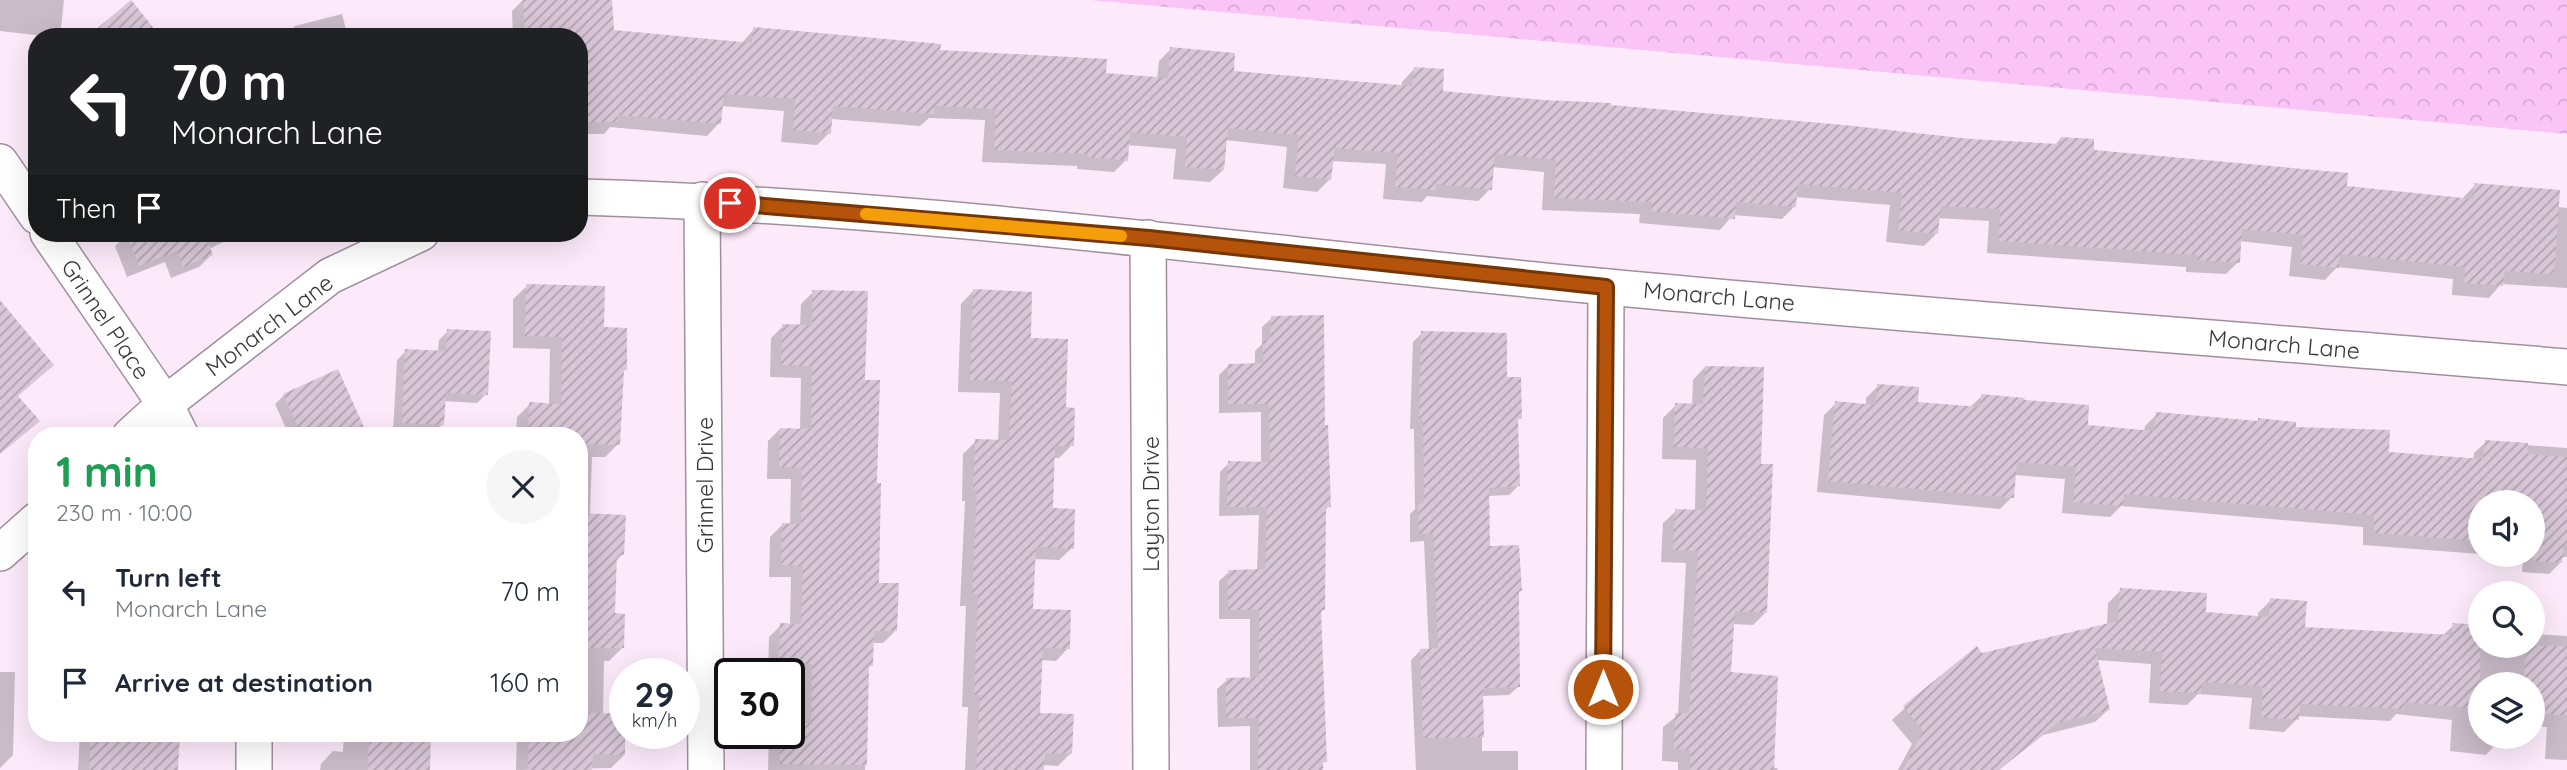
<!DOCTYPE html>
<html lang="en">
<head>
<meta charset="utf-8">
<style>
  body { margin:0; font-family:Quicksand,sans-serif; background:#f6f6f7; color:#1f2937; height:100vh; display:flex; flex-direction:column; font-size:26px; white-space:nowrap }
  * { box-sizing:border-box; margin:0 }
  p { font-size:23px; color:#747a83 }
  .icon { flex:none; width:38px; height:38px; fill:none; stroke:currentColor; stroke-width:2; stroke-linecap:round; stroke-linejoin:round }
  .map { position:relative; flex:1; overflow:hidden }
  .panel { position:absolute; left:28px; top:427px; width:560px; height:315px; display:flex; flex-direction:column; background:#fff; border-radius:28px; box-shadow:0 7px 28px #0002 }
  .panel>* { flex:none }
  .hud { position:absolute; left:28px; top:28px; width:560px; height:214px; border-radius:28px; box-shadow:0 7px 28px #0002; background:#202124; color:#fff; overflow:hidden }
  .buttons { position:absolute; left:2468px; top:490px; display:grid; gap:14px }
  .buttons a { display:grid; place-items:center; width:77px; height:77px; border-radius:50%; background:#fff; box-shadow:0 7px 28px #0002; font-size:35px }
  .speed { position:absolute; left:609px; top:658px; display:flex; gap:14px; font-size:35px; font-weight:700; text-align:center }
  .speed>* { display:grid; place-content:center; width:91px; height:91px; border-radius:50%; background:#fff; box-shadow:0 7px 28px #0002; line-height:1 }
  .speed small { font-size:18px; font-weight:400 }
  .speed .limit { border:4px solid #111; border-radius:10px; background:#fff; color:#111 }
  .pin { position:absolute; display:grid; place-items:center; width:60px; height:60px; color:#fff; margin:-30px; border:4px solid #fff; border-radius:50%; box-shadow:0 2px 7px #0007 }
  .me { position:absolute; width:77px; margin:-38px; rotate:0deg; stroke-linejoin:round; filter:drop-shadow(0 0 5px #0008) }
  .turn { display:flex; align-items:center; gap:24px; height:147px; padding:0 28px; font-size:32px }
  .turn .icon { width:91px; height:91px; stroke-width:2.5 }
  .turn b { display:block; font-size:49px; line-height:60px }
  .then { display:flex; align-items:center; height:66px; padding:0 28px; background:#0003; gap:14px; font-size:26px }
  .round { display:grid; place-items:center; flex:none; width:74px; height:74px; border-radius:37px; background:#f6f6f7 }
  .overview { display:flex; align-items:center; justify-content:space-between; height:119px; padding:0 28px }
  h1 { font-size:42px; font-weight:700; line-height:52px; color:#1e9e55 }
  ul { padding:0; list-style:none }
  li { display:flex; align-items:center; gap:21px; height:91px; padding:0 28px }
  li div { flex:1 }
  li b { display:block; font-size:26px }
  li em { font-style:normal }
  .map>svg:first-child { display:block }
  .park { fill:url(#park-crowns) }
  .shadow { fill:#0003 }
  .building { fill:url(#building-hatch) }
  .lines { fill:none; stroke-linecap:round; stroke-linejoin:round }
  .street-casing { stroke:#a0909f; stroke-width:38 }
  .street { stroke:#fff; stroke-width:35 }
  .route-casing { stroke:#753606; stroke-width:18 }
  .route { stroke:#b45309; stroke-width:12 }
  .slow { stroke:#f59e0b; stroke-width:12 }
  .labels { text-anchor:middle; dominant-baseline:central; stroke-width:5; stroke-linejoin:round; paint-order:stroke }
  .street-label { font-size:23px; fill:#3b343a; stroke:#fefefe }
</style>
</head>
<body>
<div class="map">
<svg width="2567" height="770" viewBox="0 0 2567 770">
  <defs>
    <pattern id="park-crowns" width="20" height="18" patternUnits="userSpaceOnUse" patternTransform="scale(1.75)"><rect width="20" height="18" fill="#fac4f7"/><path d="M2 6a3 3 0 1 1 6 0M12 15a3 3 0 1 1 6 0" fill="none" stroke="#d7a9d4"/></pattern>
    <pattern id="building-hatch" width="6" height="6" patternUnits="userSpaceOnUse" patternTransform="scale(1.75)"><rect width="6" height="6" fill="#d9c7d7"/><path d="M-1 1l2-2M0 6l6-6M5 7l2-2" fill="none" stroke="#b1a2af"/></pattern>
  </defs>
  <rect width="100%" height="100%" fill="#fceafa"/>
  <polygon class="park" points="1090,0 2567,0 2567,134"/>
  <g class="shadow">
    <polygon points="0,0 64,0 61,28 52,37 0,31"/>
    <polygon points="523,0 611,0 612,31 741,44 754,29 1104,75 1157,79 1159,61 1171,49 1232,73 1401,88 1402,82 1414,69 1441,93 1971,141 2055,145 2061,138 2092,152 2345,188 2462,199 2475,185 2557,207 2567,208 2567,288 2501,284 2489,298 2452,295 2453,279 2337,267 2325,280 2289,276 2292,247 2239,241 2238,262 2226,274 2186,272 2186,267 1987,253 1989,221 1938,218 1937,233 1924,246 1886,242 1890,205 1795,197 1795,206 1782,219 1733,215 1720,230 1639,223 1640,214 1542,210 1544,172 1492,167 1490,189 1478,201 1427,196 1422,202 1383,199 1386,164 1332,161 1330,179 1317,192 1283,188 1287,147 1225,140 1223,170 1210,182 1173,179 1176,149 1127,145 1126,160 1114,172 1077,169 1077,166 982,162 985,120 929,118 920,126 831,119 829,133 817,145 781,142 784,111 721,106 719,123 707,136 610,127 604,134 579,134 579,37 513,37 512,11"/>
    <polygon points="342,14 348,37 284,37 295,26"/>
    <polygon points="242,233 209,249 211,255 199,267 171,278 165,262 127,277 115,246 130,233"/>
    <polygon points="527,286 602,329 625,370 622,373 618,444 605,457 592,457 590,515 623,554 615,562 613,615 622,648 609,661 604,661 603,715 624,755 611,768 516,770 517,733 579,733 579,436 516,436 517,417 530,404 549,405 550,349 513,348 513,299"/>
    <polygon points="973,291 1029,340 1064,409 1072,445 1059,458 1052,458 1051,509 1072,548 1059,560 1034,559 1031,611 1068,648 1056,661 1041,660 1038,714 1071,753 1058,766 1043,765 1042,770 965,770 968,707 962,707 966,606 960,606 965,501 962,501 963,454 976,441 998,442 1000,393 958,392 961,304"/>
    <polygon points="813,292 864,382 875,485 877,584 895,631 883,643 872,643 871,665 867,669 865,770 768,770 769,736 772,733 789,733 800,724 801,676 768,674 769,637 781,625 790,625 791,577 769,577 770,537 782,525 790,525 791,479 767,479 768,441 780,429 800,430 801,378 770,377 771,338 783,326 800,326 801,304"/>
    <polygon points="1272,318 1324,427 1329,506 1324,511 1324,609 1320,613 1325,761 1321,765 1321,770 1250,770 1250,726 1218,727 1217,689 1227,680 1250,679 1250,619 1219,619 1219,581 1229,572 1257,571 1259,515 1219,516 1220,472 1229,463 1261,463 1261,412 1219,413 1219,375 1228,366 1255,365 1255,351 1262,344 1262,327"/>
    <polygon points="448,331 486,394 477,403 444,401 442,425 433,434 393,432 397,360 406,351 438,352 439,340"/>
    <polygon points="1422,333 1505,379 1520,418 1517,421 1519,485 1509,495 1487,496 1488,547 1520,591 1517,594 1519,686 1509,695 1482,696 1482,751 1518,751 1518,770 1416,770 1411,660 1421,650 1429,650 1424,541 1410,542 1410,514 1415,509 1414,429 1410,429 1413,342"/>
    <polygon points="1705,367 1759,465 1765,613 1753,625 1732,624 1729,673 1772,768 1778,768 1777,770 1678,770 1678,762 1662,761 1663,727 1678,715 1686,563 1661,562 1663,523 1676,511 1695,511 1696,460 1662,459 1663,418 1676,405 1692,406 1693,380"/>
    <polygon points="1878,386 1916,404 1969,408 1982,396 2023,402 2086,427 2144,432 2145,426 2157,414 2256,423 2259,420 2387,453 2473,460 2474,453 2486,442 2567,448 2567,557 2561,557 2561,562 2549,574 2522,572 2523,557 2494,555 2532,555 2532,502 2480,502 2480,554 2363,545 2363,527 2121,506 2110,517 2062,513 2065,479 2014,475 2012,497 2000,509 1817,492 1824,415 1836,403 1866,406 1866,398"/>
    <polygon points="284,395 365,436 286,436 289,435 275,404"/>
    <polygon points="2121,590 2204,613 2258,618 2258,613 2271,600 2304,629 2442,636 2454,625 2480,646 2532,646 2532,634 2567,636 2567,760 2545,759 2547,727 2532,726 2532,684 2480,684 2480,737 2499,737 2498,742 2486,755 2450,751 2452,720 2396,714 2390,721 2297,716 2297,719 2284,732 2249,729 2252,698 2198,694 2187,705 2149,703 2151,664 2096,660 2108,710 2095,722 2043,735 1999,770 1898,770 1912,744 1892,720 1905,708 1981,655 2107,625 2108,603"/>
    <polygon points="0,672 15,672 13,755 0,768"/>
    <polygon points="80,733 162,733 176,770 78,770"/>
    <polygon points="344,733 429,733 428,770 320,770 321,764 333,751 343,752"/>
  </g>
  <g class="building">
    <polygon points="131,0 161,37 87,37"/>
    <polygon points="523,0 612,0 614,30 752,43 753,27 941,44 940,50 1107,59 1106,73 1168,78 1170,47 1235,53 1234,71 1412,86 1414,67 1444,69 1443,91 1544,100 1611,103 1611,105 1844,125 1971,139 2060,144 2061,137 2094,139 2094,150 2348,173 2347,186 2473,199 2474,183 2560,190 2554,274 2505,271 2503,286 2464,283 2465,267 2340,254 2339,268 2300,264 2304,235 2242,229 2240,263 2197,260 2198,255 1999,241 2000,209 1941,206 1938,234 1898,230 1902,193 1798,184 1796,207 1736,202 1735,219 1651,211 1652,202 1554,198 1556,160 1495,154 1492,190 1436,184 1436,190 1395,187 1398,153 1335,148 1331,180 1295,176 1299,135 1228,128 1224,170 1185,167 1187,137 1130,132 1128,161 1088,157 1088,154 994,150 996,109 935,106 934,114 833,106 831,134 793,130 795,99 724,94 721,124 618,115 618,122 579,123 579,37 525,37"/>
    <polygon points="126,233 218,233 218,234 207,239 213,255 183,267 177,251 139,266"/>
    <polygon points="526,284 605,286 604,327 627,328 627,370 624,370 620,445 579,444 579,436 528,436 529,402 561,404 562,337 525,336"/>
    <polygon points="973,289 1032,292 1031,338 1068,339 1066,407 1075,408 1074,446 1055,446 1053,508 1075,509 1074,549 1036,547 1033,609 1071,610 1070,649 1043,648 1040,713 1074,714 1072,754 1045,753 1044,770 976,770 980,695 974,695 978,594 972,594 977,489 973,489 975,439 1009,440 1012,381 970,380"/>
    <polygon points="812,290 868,291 865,380 880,380 877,483 881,483 879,583 899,583 897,631 874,631 873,666 869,666 867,765 780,764 780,733 789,733 789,722 811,723 812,664 779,663 780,623 801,624 803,566 781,565 782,523 801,524 802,468 779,467 780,428 811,429 812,366 781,365 782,324 812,325"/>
    <polygon points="0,300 54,365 18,396 40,421 0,454"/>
    <polygon points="1324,315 1325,425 1328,425 1331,507 1326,507 1325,610 1321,610 1327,762 1323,762 1323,770 1258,770 1259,718 1226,718 1226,678 1259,677 1259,610 1228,610 1228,570 1265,569 1267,507 1227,507 1228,461 1270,462 1269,404 1228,404 1228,364 1263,363 1263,340 1270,340 1271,316"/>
    <polygon points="447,329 491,331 488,395 446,393 444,425 402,423 405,349 446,351"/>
    <polygon points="1421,331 1507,333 1507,377 1521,377 1522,419 1518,419 1520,486 1489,488 1490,546 1519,545 1522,591 1519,591 1520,687 1483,688 1484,737 1423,738 1420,649 1438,648 1433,533 1419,534 1418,503 1424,503 1423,420 1419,420"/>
    <polygon points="1705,366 1764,367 1761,464 1773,464 1767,613 1735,611 1731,672 1778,676 1774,770 1690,770 1690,750 1674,749 1675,713 1689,713 1698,551 1673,550 1675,509 1706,510 1708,448 1674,447 1675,403 1703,404"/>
    <polygon points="338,369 368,436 302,436 283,394"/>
    <polygon points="1877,384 1919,387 1918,402 1980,407 1981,394 2025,398 2024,400 2089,405 2088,425 2154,431 2156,412 2258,421 2258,418 2296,422 2296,427 2390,430 2389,452 2483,459 2485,440 2528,443 2527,454 2567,457 2567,545 2564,545 2562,563 2533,561 2537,502 2480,502 2480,541 2374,533 2374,515 2124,494 2123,506 2073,502 2076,467 2017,462 2014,498 1828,481 1835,401 1876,405"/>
    <polygon points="579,513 626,515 624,555 617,554 615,613 625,614 624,648 579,648"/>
    <polygon points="2120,588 2207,593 2206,612 2269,617 2270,598 2307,601 2305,627 2451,635 2453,623 2480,625 2480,709 2405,702 2404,709 2300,704 2299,720 2261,717 2263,686 2202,682 2201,693 2160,691 2162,652 2095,648 2110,710 2057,723 1998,770 1903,770 1923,731 1903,706 1977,646 1982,653 2118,621"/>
    <polygon points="2526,646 2567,646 2567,715 2532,714 2532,684 2524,684"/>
    <polygon points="579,712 625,714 625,755 593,754 592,770 528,770 529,733 579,733"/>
    <polygon points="91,733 180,733 178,770 89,770"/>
    <polygon points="369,733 431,733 430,770 368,770"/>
  </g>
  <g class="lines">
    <g class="street-casing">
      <g id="street">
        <polyline points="0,162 37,216"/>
        <path d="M579,197C923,206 1265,255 1608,287C1927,317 2247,340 2567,367"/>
        <polyline points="702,200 706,770"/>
        <polyline points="48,233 165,404 181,436"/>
        <polyline points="1148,238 1151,770"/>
        <polyline points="130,436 165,404 330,276 421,233"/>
        <polyline points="0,553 37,520"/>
        <polyline points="254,733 254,770"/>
        <polyline points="1604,770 1606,287"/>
      </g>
    </g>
    <use href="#street" class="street"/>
  </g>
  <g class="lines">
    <g class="route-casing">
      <polyline id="route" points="730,203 1149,238 1606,287 1603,689"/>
    </g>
    <use href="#route" class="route"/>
    <polyline class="slow" points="866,214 1121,236"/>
  </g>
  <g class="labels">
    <g class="street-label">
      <text transform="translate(1719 296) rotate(5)">Monarch Lane</text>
      <text transform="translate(106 319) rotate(56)">Grinnel Place</text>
      <text transform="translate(269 325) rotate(-37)">Monarch Lane</text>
      <text transform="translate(2284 344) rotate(5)">Monarch Lane</text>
      <text transform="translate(704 485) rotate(-90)">Grinnel Drive</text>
      <text transform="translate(1150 504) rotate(-90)">Layton Drive</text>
    </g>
  </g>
</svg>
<div class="buttons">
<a><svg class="icon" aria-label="sound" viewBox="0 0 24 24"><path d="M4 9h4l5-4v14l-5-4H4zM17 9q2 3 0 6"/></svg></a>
<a><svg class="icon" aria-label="search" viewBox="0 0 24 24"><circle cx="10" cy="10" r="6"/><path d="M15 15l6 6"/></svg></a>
<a><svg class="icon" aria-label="layers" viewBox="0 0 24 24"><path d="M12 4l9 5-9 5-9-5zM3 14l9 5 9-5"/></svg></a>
</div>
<div class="speed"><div>29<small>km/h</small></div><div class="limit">30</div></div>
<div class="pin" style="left:730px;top:203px;background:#d93025"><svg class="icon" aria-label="arrive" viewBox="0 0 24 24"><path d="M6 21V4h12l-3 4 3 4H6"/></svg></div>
<svg class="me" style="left:1603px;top:689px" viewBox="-20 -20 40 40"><circle r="17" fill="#b45309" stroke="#fff" stroke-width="3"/><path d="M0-11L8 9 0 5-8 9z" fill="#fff"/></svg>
<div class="hud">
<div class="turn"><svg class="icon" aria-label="left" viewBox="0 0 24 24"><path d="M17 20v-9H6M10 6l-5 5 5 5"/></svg><div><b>70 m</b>Monarch Lane</div></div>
<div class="then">Then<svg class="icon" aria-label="arrive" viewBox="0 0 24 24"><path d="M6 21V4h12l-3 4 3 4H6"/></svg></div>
</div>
<section class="panel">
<div class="overview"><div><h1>1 min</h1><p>230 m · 10:00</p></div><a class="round"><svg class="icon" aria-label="close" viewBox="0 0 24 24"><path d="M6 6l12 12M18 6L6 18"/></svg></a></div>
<ul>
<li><svg class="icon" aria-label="left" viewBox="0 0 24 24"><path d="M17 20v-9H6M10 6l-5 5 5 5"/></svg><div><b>Turn left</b><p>Monarch Lane</p></div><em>70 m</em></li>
<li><svg class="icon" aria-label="arrive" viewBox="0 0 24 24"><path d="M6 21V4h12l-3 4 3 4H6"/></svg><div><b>Arrive at destination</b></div><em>160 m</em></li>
</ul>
</section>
</div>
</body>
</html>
